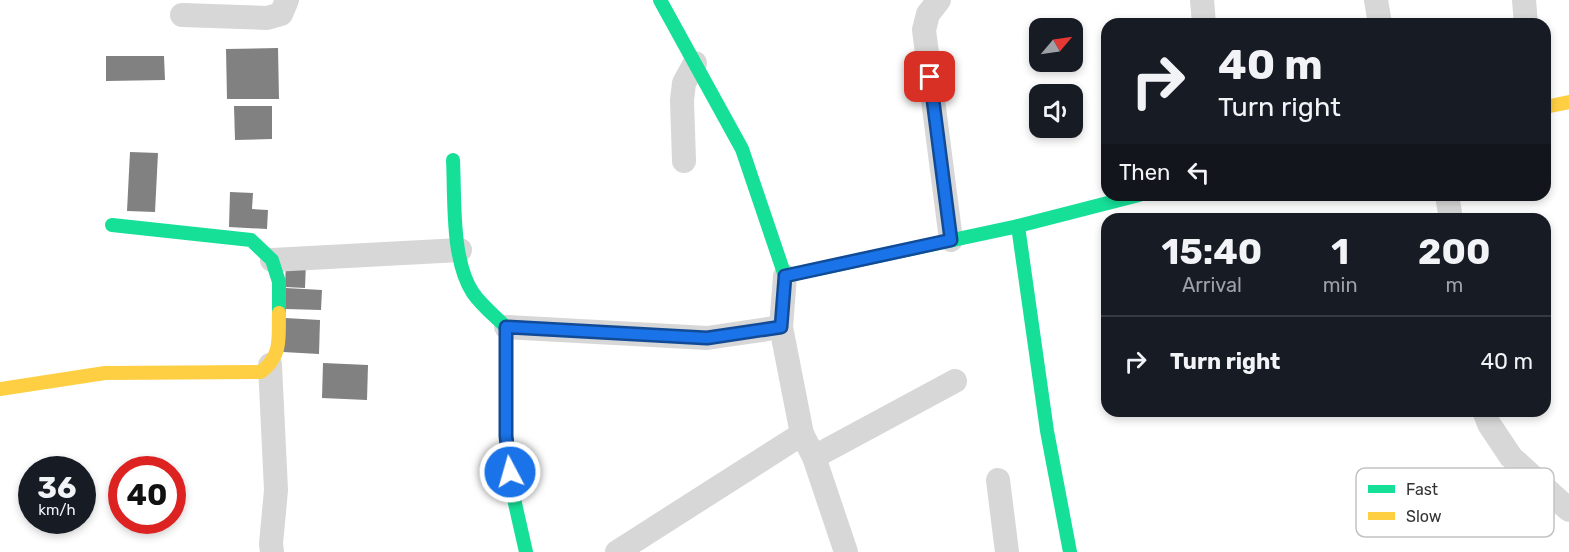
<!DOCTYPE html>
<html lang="en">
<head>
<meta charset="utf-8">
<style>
  body { margin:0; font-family:Rubik,sans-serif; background:#242831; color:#f1f3f6; height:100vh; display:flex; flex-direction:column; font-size:22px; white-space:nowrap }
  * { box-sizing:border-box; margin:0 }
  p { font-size:20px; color:#9ea1a6 }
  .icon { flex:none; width:33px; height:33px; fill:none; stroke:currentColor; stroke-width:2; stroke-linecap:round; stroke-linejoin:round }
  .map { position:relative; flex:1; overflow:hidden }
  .details { position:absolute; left:1101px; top:213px; width:450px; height:204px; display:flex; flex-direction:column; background:#171b24; border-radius:18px; box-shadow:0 3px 9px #0003 }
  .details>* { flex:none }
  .banner { position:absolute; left:1101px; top:18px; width:450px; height:183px; border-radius:18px; box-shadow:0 3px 9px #0003; background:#171b24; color:#f1f3f6; overflow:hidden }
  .needle { width:39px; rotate:61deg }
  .controls { position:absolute; left:1029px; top:18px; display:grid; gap:12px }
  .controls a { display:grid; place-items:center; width:54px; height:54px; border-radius:12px; background:#171b24; box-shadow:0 3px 9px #0003; font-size:30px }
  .speed { position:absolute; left:18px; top:456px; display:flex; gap:12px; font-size:30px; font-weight:700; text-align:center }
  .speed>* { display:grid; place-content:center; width:78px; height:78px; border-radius:50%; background:#171b24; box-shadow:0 3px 9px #0003; line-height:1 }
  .speed small { font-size:15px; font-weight:400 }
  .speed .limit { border:9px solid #d22; background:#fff; color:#111 }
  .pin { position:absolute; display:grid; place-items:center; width:51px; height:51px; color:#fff; margin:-26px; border-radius:12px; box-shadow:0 3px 9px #0006 }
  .me { position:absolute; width:66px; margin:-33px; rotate:354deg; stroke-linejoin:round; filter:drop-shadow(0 0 4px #0008) }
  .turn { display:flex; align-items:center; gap:21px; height:126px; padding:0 18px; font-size:27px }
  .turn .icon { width:78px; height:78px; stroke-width:2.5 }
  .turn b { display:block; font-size:42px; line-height:51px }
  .then { display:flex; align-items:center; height:57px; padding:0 18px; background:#0003; gap:12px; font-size:22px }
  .eta { display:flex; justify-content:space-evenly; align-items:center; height:102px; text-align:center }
  .eta b { font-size:36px; font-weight:700; line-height:42px }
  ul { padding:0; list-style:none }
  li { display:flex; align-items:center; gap:18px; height:90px; padding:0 18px; border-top:2px solid #363941 }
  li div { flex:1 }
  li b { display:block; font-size:22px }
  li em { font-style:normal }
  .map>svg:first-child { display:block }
  .building { fill:#818181 }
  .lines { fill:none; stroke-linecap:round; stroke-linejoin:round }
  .street { stroke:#d7d7d7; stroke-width:24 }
  .fast { stroke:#16e098; stroke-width:14 }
  .slow { stroke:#ffcf43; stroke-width:14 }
  .route-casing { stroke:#114b97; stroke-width:15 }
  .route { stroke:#1a73e8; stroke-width:10 }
  .key { fill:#fff; stroke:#c2c2c2; stroke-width:1.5 }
  .key-label { font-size:16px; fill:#333 }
</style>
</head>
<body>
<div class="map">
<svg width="1569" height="552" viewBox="0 0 1569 552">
  <rect width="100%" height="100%" fill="#fff"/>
  <g class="building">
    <polygon points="278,48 279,99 227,99 226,49"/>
    <polygon points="106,56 164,56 165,80 106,81"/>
    <polygon points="234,106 272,106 272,139 235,140"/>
    <polygon points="130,152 158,153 155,212 127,211"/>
    <polygon points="230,192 253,193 252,209 268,210 267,229 229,227"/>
    <polygon points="286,261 306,262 305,288 285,287"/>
    <polygon points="286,288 322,290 321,310 286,309"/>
    <polygon points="285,318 320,320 319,354 283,352"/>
    <polygon points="323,363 368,365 367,400 322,398"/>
  </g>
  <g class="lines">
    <g class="street">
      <polyline points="939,0 928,14 924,30 951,240"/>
      <polyline points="1202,0 1204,24"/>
      <polyline points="1376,0 1380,24"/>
      <polyline points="1524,0 1526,24"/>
      <polyline points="182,15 267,18 281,14 287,0"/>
      <polyline points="684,161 682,100 684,83 695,63"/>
      <polyline points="1447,195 1451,219"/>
      <polyline points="272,260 460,250"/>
      <polyline points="785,276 781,327 802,434 814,457 846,552"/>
      <polyline points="506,327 707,338 781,327"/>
      <polyline points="270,365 276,490 271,544 272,552"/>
      <polyline points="1484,411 1489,424 1511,457 1569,510"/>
      <polyline points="814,457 955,381"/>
      <polyline points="998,480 1007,552"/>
      <polyline points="617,552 802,434"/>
    </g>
    <g class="fast">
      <polyline points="660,0 742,149 785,276 1018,226 1139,195"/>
      <path d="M453,160C455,199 451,260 473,293C482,306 495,316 506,327V436L512,490L526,552"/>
      <polyline points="112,225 251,240 272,260 279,282 279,313"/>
      <polyline points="1018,226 1047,431 1070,552"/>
    </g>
    <g class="slow">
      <polyline points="1545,107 1569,102"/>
      <path d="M0,389L105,373L261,372C283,355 278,337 279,313"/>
    </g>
  </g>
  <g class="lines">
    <g class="route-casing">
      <polyline id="route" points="510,472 506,436 506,327 707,338 781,327 785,276 951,240 930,77"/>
    </g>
    <use href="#route" class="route"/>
  </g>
  <rect x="1356" y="468" width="198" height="69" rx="9" class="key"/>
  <rect x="1368" y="485" width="27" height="8" fill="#16e098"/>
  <rect x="1368" y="512" width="27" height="8" fill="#ffcf43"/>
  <g class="key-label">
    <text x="1406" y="495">Fast</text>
    <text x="1406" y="522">Slow</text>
  </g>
</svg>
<div class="controls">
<a><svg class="needle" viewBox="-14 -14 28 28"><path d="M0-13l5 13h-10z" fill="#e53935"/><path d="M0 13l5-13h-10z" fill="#9ea1a6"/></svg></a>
<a><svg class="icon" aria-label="sound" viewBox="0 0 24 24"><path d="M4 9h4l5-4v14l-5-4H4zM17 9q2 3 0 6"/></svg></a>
</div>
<div class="speed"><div>36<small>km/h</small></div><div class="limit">40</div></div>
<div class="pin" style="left:930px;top:77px;background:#d93025"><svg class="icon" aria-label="arrive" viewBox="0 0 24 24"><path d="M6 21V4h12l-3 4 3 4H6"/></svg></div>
<svg class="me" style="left:510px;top:472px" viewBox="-20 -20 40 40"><circle r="17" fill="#1a73e8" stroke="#fff" stroke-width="3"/><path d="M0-11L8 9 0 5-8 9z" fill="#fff"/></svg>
<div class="banner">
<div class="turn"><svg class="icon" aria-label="right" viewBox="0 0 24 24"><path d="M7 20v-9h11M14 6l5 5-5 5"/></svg><div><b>40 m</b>Turn right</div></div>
<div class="then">Then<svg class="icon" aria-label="left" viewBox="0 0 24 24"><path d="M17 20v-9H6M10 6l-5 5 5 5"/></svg></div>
</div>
<section class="details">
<div class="eta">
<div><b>15:40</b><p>Arrival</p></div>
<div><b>1</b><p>min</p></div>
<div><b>200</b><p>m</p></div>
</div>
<ul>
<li><svg class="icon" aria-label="right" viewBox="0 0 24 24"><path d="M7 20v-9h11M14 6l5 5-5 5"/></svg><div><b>Turn right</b></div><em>40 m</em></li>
</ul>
</section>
</div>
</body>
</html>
